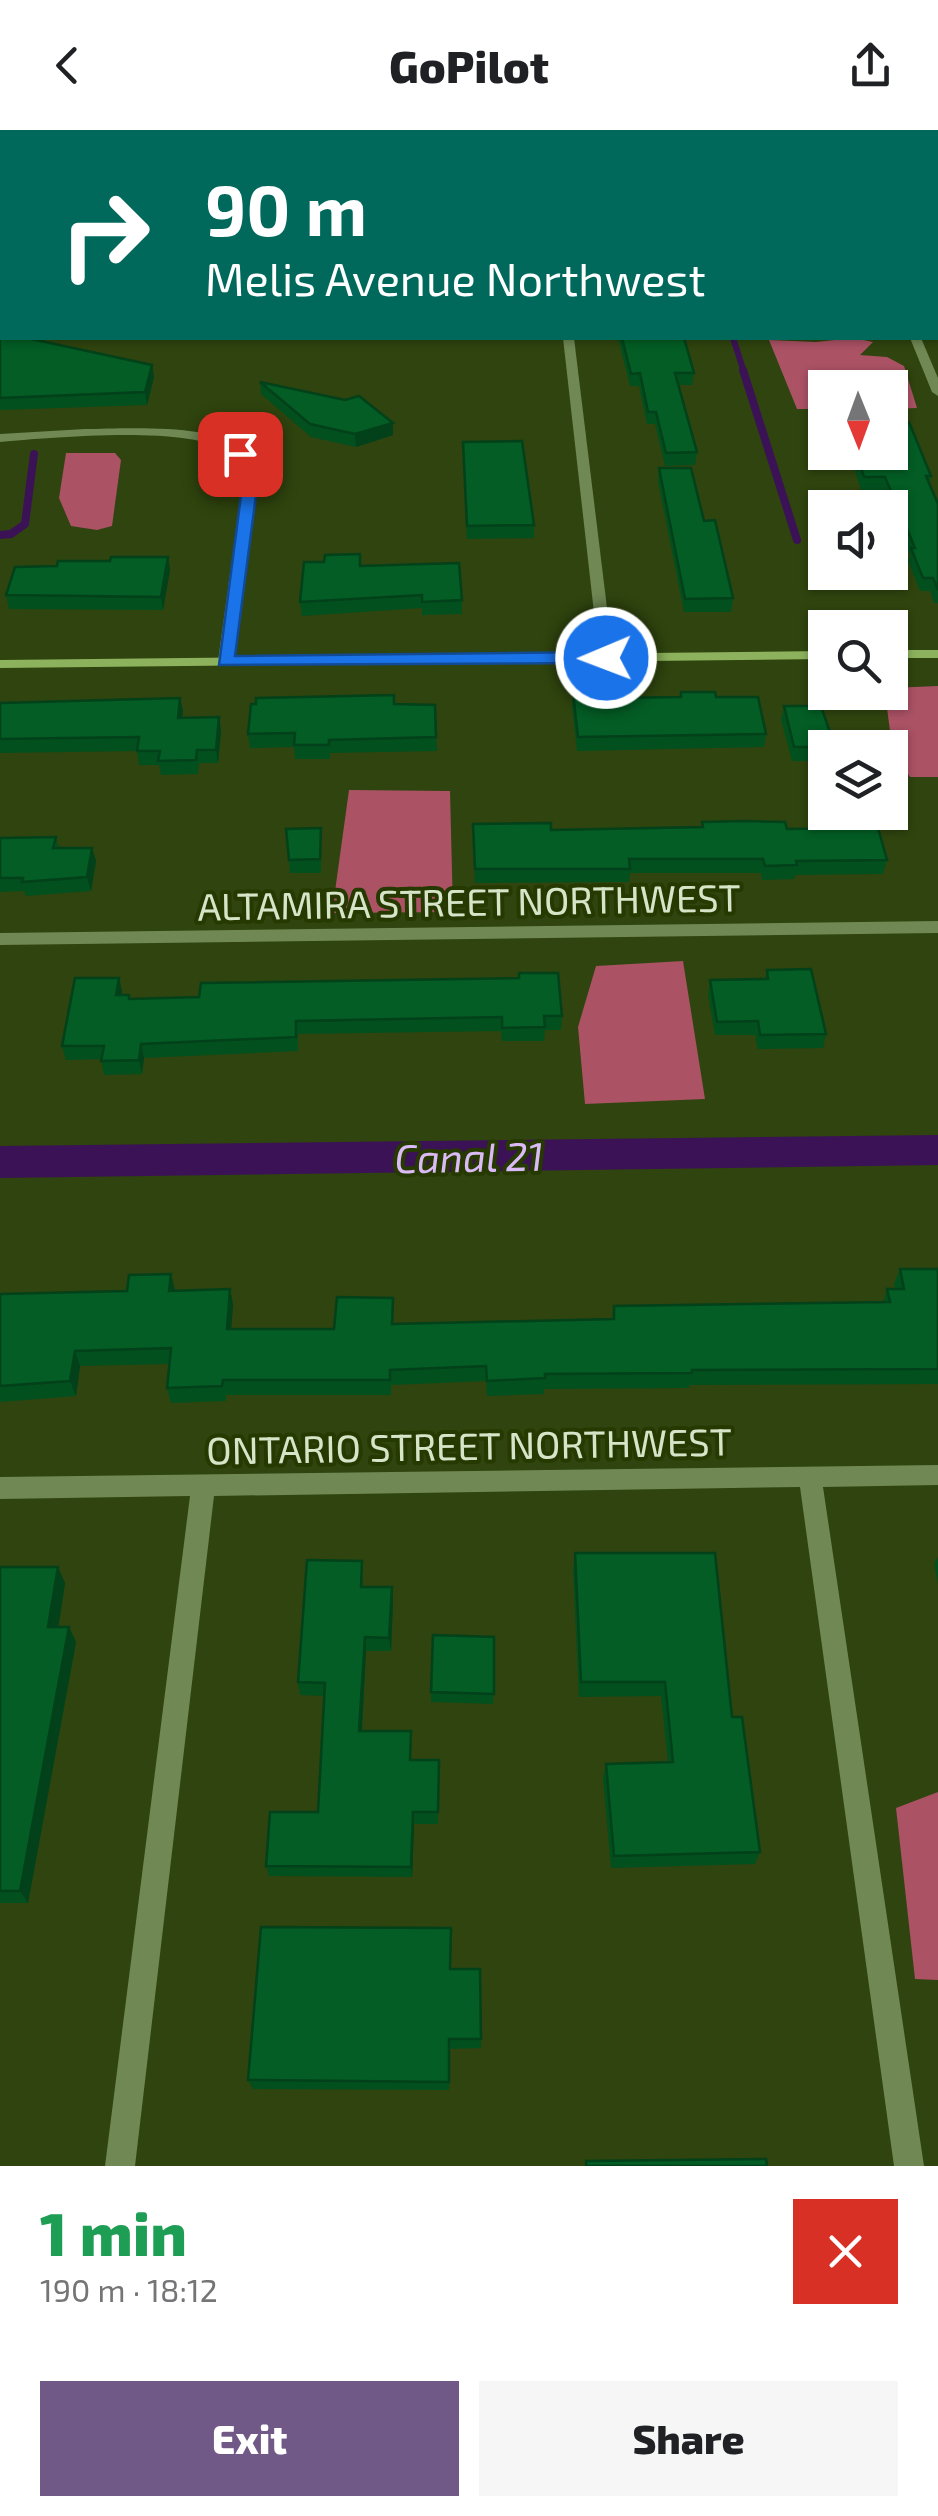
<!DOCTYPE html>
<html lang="en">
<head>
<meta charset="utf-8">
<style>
  body { margin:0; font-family:"Exo 2",sans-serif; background:#f6f6f6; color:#202124; height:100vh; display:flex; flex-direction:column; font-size:38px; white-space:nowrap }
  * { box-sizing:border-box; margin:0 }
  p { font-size:32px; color:#757577 }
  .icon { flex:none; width:55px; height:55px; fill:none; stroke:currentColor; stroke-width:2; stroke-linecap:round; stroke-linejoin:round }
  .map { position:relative; height:2036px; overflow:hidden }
  .side { display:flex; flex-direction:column; background:#fff; flex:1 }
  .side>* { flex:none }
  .guide { position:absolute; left:0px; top:0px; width:940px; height:210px; box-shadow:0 2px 8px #0004; background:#00695c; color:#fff; overflow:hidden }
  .needle { width:65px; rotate:179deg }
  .buttons { position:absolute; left:808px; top:240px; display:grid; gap:20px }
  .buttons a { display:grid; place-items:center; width:100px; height:100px; border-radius:0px; background:#fff; box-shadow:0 2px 8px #0004; font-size:50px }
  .pin { position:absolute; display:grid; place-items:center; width:85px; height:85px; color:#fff; margin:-42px; border-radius:20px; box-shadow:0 5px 15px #0006 }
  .me { position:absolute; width:110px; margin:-55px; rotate:269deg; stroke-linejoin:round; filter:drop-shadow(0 0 8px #0008) }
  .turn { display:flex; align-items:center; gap:35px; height:210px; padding:0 40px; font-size:45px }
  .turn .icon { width:130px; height:130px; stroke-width:2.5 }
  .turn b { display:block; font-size:70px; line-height:85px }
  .round { display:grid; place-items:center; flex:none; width:105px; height:105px; border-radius:0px; background:#f6f6f6 }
  .head { display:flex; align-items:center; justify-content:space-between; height:170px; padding:0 40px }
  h1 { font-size:60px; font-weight:800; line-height:75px; color:#1e9e55 }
  .action { display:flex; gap:20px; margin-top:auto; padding:20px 40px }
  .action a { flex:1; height:115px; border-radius:0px; background:#705986; color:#fff; font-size:40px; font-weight:800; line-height:115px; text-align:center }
  .action a+a { background:#f6f6f6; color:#202124 }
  header { display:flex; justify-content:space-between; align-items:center; height:130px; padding:0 40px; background:#fff; font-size:45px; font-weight:800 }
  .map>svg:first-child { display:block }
  .forest { fill:#ab5265 }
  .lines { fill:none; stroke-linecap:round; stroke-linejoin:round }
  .stream-far1 { stroke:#3c1256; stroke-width:6 }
  .stream { stroke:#3c1256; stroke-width:8 }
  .canal { fill:#3c1256; fill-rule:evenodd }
  .street { fill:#708854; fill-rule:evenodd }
  .secondary { fill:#8db25d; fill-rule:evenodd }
  .wall { fill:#03501f }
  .shaded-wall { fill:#024119 }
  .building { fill:#035d24; stroke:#024119; stroke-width:2.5 }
  .route { fill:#1a73e8; stroke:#114b97; stroke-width:2.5 }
  .labels { text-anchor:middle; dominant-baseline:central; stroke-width:8; stroke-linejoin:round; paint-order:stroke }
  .street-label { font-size:38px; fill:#d6e4c8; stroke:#253901 }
  .water-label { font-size:40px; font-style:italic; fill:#dbbbf7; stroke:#253901 }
</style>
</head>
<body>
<header><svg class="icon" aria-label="back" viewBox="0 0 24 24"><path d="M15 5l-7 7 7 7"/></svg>GoPilot<svg class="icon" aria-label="share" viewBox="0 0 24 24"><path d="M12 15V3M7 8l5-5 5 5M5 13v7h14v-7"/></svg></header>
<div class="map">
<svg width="938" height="2036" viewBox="0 0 938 2036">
  <rect width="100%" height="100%" fill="#2f440e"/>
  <g class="forest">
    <polygon points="853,208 873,212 860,225 887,227 904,236 917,278 890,279 890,258 825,258 825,279 797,279 769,210 816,212"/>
    <polygon points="66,323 115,323 121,330 112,396 97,400 71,396 59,368"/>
    <polygon points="938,556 938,647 910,647 893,623 885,563 890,562 890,558"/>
    <polygon points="349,660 450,661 453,782 332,783"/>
    <polygon points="683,831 705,969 585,974 578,897 596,836"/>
    <polygon points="938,1662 938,1850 915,1849 896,1678"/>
  </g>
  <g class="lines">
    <polyline class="stream-far1" points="733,208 744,242"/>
    <g class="stream">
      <polyline points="743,240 797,410"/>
      <polyline points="0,405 11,404 25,394 34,324"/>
    </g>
    <polygon class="canal" points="938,1005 938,1035 0,1048 0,1016"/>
    <g class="street">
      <polygon points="253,0 263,0 263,2 254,2"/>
      <polygon points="498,0 508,0 508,2 499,2"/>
      <polygon points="2,22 2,32 0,33 0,23"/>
      <polygon points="563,208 574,208 613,527 606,531 599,527"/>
      <polygon points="910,208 921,208 938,248 938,266 932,262"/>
      <path d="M85,299C123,299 217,292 245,321C253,329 255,339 257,350L230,534H220L218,531L243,350C242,339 241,329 231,323C190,294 51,308 0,312V304Z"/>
      <polygon points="938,791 938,803 0,815 0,803"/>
      <polygon points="938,1335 938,1355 823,1357 924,2036 894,2036 800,1357 214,1366 135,2036 105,2036 190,1366 0,1369 0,1347"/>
    </g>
    <g class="secondary">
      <rect x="890" y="520" width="48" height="8"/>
      <polygon points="825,521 825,529 0,538 0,530"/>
    </g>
  </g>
  <g class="wall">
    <polygon points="0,137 2,208 152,235 154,247 147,275 0,280"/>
    <polygon points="618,208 684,208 694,243 692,255 678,255 697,322 695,335 665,336 655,294 647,294 639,256 630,256"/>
    <polygon points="260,252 393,293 393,305 356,317 311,307 261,264"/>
    <polygon points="849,322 890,322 931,346 929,354 938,374 938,473 934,473 930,461 920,461 908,431 910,425 883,360 861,360"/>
    <polygon points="463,324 534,395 534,408 467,409"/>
    <polygon points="659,338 704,391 733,468 731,482 684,482 658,351"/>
    <polygon points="360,424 361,436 462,470 462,484 422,485 422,478 302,486 300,472 324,432"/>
    <polygon points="168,427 170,440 163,480 9,479 6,465 57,436"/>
    <polygon points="681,562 716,567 766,604 764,617 577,621 572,576 573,563 608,568 680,567"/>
    <polygon points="180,568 183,581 182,588 219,587 221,601 218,633 199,633 198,644 161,645 159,635 139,635 137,621 0,623 0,573"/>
    <polygon points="394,574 435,575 437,621 330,623 330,629 295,629 294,617 250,618 248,604"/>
    <polygon points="784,576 825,618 825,631 792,631 781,590"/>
    <polygon points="702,692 787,699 887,730 883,744 795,745 794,749 762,750 761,743 630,743 629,752 475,753 473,694 551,700 702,697"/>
    <polygon points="321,698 321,743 290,743 286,699"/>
    <polygon points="56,707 59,718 92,718 96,731 91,761 26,766 24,761 0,762 0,708"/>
    <polygon points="767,840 826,904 823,918 758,919 755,905 715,905 708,864 710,850 765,849"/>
    <polygon points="119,848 121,865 129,865 130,869 562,886 561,900 545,900 544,911 502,911 501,901 298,904 298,921 144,928 142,944 104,945 101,929 66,930 62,916"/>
    <polygon points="900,1139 938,1139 938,1254 690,1255 689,1258 544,1259 544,1264 487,1266 486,1251 391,1255 391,1265 226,1265 226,1271 171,1273 167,1258 169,1234 80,1236 76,1266 0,1272 0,1164 230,1159 233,1175 231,1199 334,1199 394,1183 393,1194 612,1189 614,1176 883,1172 887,1159 895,1159 894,1154"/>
    <polygon points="575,1423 732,1587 760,1722 755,1734 611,1738 603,1648 606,1634 668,1632 661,1566 579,1567 573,1439"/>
    <polygon points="938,1427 938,1454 934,1434"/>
    <polygon points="362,1431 363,1457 393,1471 391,1521 366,1521 362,1601 411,1601 411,1630 439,1642 438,1694 414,1694 412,1747 269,1746 266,1736 318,1682 325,1566 300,1565 298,1552"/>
    <polygon points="0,1437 65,1453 58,1497 69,1497 76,1512 28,1773 0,1773"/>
    <polygon points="494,1507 493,1574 431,1572 431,1562"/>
    <polygon points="451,1839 480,1839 481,1918 450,1919 449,1960 253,1959 248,1950"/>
  </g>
  <g class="shaded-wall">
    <polygon points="152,235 154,247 147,275 145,262"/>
    <polygon points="393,293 393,305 356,317 355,304"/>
    <polygon points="168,427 170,440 163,480 161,467"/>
    <polygon points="180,568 183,581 180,601 178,588"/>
    <polygon points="219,587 221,601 218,633 216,620"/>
    <polygon points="92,718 96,731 91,761 87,747"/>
    <polygon points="119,848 122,861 119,879 116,865"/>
    <polygon points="141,914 144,928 142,944 139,930"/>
    <polygon points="171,1144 175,1160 173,1176 169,1161"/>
    <polygon points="230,1159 233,1175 230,1214 227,1199"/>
    <polygon points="75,1221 80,1236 76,1266 70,1251"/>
    <polygon points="58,1437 65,1453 56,1513 48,1497"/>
    <polygon points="392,1457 393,1471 391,1521 389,1508"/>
    <polygon points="69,1497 76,1512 28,1773 20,1761"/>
    <polygon points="365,1507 366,1521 361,1614 359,1601"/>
    <polygon points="413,1682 414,1694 412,1747 411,1737"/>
  </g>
  <g class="building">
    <polygon points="159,0 214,0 214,2 158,2"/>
    <polygon points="417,0 461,0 461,2 416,2"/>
    <polygon points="545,0 764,0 769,2 545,2"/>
    <polygon points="786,0 938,0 938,8 938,2 786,2"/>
    <polygon points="2,126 2,208 27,208 152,235 145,262 0,268 0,137"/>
    <polygon points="622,208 684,208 694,243 675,243 697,322 666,323 656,282 648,282 640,243 631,244"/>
    <polygon points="260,252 345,270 359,266 393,293 355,304 310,294"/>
    <polygon points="890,274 902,292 909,292 931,346 926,346 938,374 938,460 933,448 923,448 911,418 915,418 885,347 864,347 856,322 890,322"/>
    <polygon points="522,311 534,395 467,396 463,312"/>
    <polygon points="659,338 691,338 704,391 715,390 733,468 685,469"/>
    <polygon points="360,424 360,436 459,433 462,470 422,472 422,465 300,472 304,432 324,432 325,425"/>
    <polygon points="111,427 168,427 161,467 6,465 15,437 57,436 58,431 110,431"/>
    <polygon points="681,562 715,562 716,567 758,567 766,604 578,607 573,563 608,563 608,568 681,567"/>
    <polygon points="394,565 394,574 435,575 436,607 329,610 329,615 294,615 295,603 248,604 251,574 256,574 256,568"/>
    <polygon points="180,568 178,588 219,587 216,620 197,620 196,630 158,631 160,621 137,621 139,607 0,609 0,573"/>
    <polygon points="784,576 821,576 835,617 794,617"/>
    <polygon points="745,691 785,692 787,699 878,698 887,730 796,731 797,735 765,736 763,729 629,729 630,739 475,739 473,694 551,693 551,700 703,697 702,692"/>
    <polygon points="321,698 320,729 289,730 286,699"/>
    <polygon points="56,707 53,718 92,718 87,747 22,752 23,748 0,748 0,708"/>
    <polygon points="811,839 826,904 760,905 758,891 717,892 710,850 768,849 767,840"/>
    <polygon points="519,843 558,843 562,886 544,886 545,897 502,898 502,887 296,891 296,907 141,914 139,930 101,931 104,916 62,916 75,848 119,848 116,865 129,865 129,869 199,867 201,853 519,848"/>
    <polygon points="900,1139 938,1139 938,1239 692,1240 692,1243 545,1244 545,1248 487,1251 486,1236 390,1240 390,1250 223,1250 222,1256 167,1258 171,1218 75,1221 70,1251 0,1256 0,1164 127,1161 129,1145 171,1144 169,1161 230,1159 227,1199 334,1199 337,1167 393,1168 392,1194 614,1189 614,1176 890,1172 887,1159 904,1159"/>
    <polygon points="575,1423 715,1423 732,1587 742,1587 760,1722 614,1726 606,1634 673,1632 665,1552 581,1552"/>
    <polygon points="307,1430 362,1431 361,1457 392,1457 389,1508 365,1507 359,1601 411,1601 410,1630 439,1630 438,1682 413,1682 411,1737 266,1736 270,1682 318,1682 325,1553 298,1552"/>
    <polygon points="0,1437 58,1437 48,1497 69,1497 20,1761 0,1761"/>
    <polygon points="433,1505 494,1507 494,1564 431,1562"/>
    <polygon points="261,1797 451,1798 450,1839 480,1839 481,1909 449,1909 449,1952 248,1950"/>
    <polygon points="766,2029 767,2036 586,2036 586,2031"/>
  </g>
  <polygon class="route" points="240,320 254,329 258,350 235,526 606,522 614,528 606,533 219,535 243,350 239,331 233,324"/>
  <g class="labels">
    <g class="street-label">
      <text transform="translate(469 771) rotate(-1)">ALTAMIRA STREET NORTHWEST</text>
      <text transform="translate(469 1315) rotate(-1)">ONTARIO STREET NORTHWEST</text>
    </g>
    <g class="water-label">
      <text transform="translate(469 1026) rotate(-1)">Canal 21</text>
    </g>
  </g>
</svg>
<div class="buttons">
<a><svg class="needle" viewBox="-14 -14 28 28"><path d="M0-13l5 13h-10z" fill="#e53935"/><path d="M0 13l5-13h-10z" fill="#757577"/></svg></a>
<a><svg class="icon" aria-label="sound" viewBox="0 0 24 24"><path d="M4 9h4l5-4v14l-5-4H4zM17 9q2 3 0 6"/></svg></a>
<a><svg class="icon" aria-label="search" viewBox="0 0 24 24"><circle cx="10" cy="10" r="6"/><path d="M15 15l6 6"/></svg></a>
<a><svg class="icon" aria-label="layers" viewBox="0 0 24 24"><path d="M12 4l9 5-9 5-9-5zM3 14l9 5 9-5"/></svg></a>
</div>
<div class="pin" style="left:240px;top:324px;background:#d93025"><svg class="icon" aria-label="arrive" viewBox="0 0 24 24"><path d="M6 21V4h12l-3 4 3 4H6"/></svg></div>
<svg class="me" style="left:606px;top:528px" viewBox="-20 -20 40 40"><circle r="17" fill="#1a73e8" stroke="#fff" stroke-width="3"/><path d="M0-11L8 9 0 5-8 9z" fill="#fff"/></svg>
<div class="guide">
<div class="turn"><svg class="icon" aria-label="right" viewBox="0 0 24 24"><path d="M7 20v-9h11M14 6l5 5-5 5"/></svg><div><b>90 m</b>Melis Avenue Northwest</div></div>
</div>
</div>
<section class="side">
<div class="head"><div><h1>1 min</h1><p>190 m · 18:12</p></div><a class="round" style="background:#d93025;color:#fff"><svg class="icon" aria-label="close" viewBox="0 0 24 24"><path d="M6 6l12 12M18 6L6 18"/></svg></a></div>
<div class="action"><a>Exit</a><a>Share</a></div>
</section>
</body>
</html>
